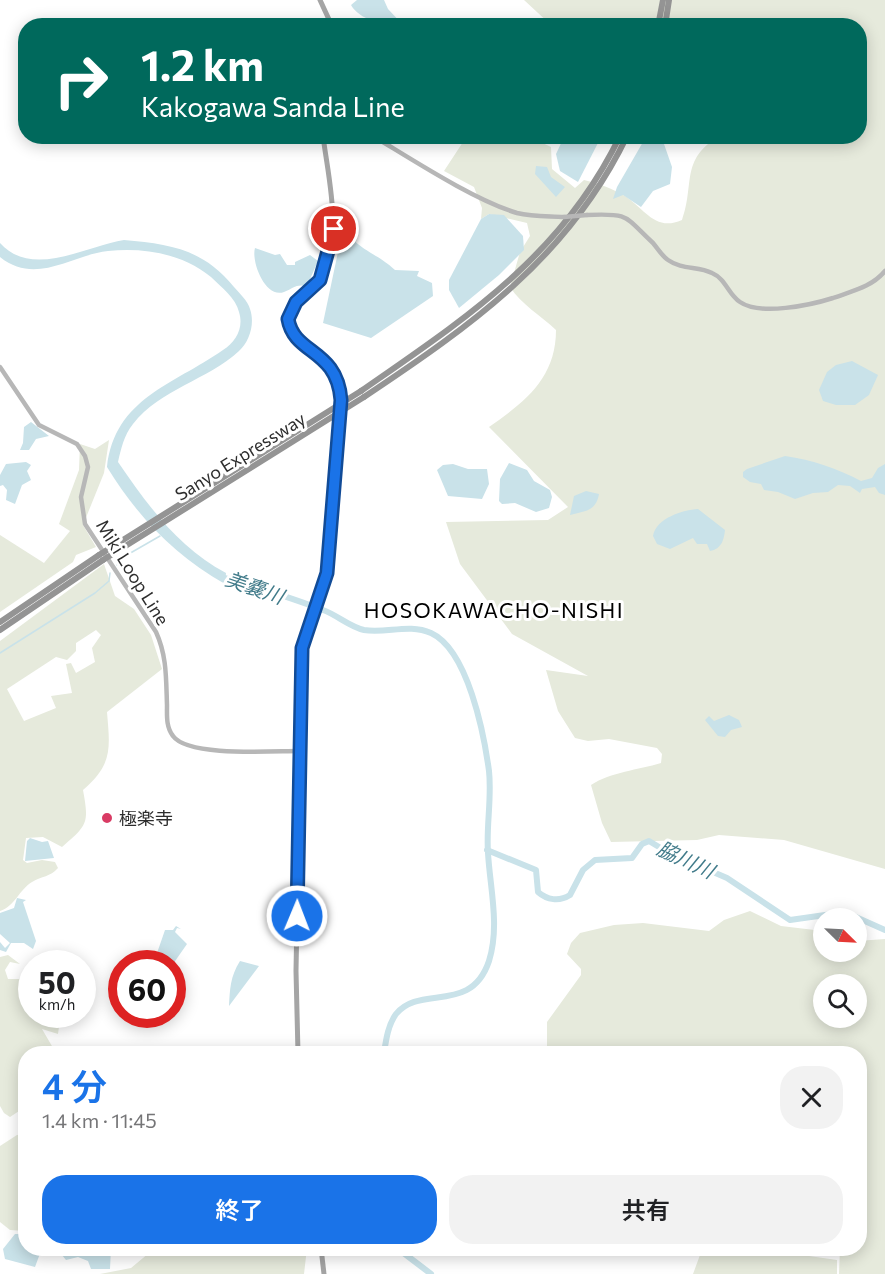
<!DOCTYPE html>
<html lang="ja">
<head>
<meta charset="utf-8">
<style>
  body { margin:0; font-family:Commissioner,"Noto Sans JP",sans-serif; background:#f2f2f2; color:#202124; height:100vh; display:flex; flex-direction:column; font-size:22px; white-space:nowrap }
  * { box-sizing:border-box; margin:0 }
  p { font-size:20px; color:#757577 }
  .icon { flex:none; width:33px; height:33px; fill:none; stroke:currentColor; stroke-width:2; stroke-linecap:round; stroke-linejoin:round }
  .map { position:relative; flex:1; overflow:hidden }
  .drawer { position:absolute; left:18px; top:1046px; width:849px; height:210px; display:flex; flex-direction:column; background:#fff; border-radius:24px; box-shadow:0 3px 15px #0003 }
  .drawer>* { flex:none }
  .top-card { position:absolute; left:18px; top:18px; width:849px; height:126px; border-radius:24px; box-shadow:0 3px 15px #0003; background:#00695c; color:#fff; overflow:hidden }
  .needle { width:39px; rotate:114deg }
  .fabs { position:absolute; left:813px; top:908px; display:grid; gap:12px }
  .fabs a { display:grid; place-items:center; width:54px; height:54px; border-radius:50%; background:#fff; box-shadow:0 3px 15px #0003; font-size:30px }
  .speed { position:absolute; left:18px; top:950px; display:flex; gap:12px; font-size:30px; font-weight:700; text-align:center }
  .speed>* { display:grid; place-content:center; width:78px; height:78px; border-radius:50%; background:#fff; box-shadow:0 3px 15px #0003; line-height:1 }
  .speed small { font-size:15px; font-weight:400 }
  .speed .limit { border:9px solid #d22; background:#fff; color:#111 }
  .pin { position:absolute; display:grid; place-items:center; width:51px; height:51px; color:#fff; margin:-26px; border:3px solid #fff; border-radius:50%; box-shadow:0 2px 6px #0007 }
  .me { position:absolute; width:66px; margin:-33px; rotate:1deg; stroke-linejoin:round; filter:drop-shadow(0 0 4px #0008) }
  .turn { display:flex; align-items:center; gap:21px; height:126px; padding:0 24px; font-size:27px }
  .turn .icon { width:78px; height:78px; stroke-width:2.5 }
  .turn b { display:block; font-size:42px; line-height:51px }
  .round { display:grid; place-items:center; flex:none; width:63px; height:63px; border-radius:24px; background:#f2f2f2 }
  .overview { display:flex; align-items:center; justify-content:space-between; height:102px; padding:0 24px }
  h1 { font-size:36px; font-weight:600; line-height:45px; color:#1a73e8 }
  .primary-button { display:flex; gap:12px; margin-top:auto; padding:12px 24px }
  .primary-button a { flex:1; height:69px; border-radius:24px; background:#1a73e8; color:#fff; font-size:24px; font-weight:600; line-height:69px; text-align:center }
  .primary-button a+a { background:#f2f2f2; color:#202124 }
  .map>svg:first-child { display:block }
  .green { fill:#e6eadc; fill-rule:evenodd }
  .water { fill:#c9e2e9 }
  .lines { fill:none; stroke-linecap:round; stroke-linejoin:round }
  .stream { stroke:#c9e2e9; stroke-width:1.5 }
  .river { stroke:#c9e2e9; stroke-width:6 }
  .secondary { stroke:#b7b7b7; stroke-width:4.5 }
  .primary { stroke:#a5a5a5; stroke-width:5 }
  .highway { stroke:#949494; stroke-width:6 }
  .secondary-bridge { stroke:#b7b7b7; stroke-width:4.5 }
  .highway-bridge { stroke:#949494; stroke-width:6 }
  .route-casing { stroke:#114b97; stroke-width:15 }
  .route { stroke:#1a73e8; stroke-width:10 }
  .poi-dot { fill:#d93b64; stroke:#fff; stroke-width:2 }
  .labels { text-anchor:middle; dominant-baseline:central; stroke-width:6; stroke-linejoin:round; paint-order:stroke }
  .street-label { font-size:18px; fill:#2d2d2d; stroke:#fff }
  .poi-label { font-size:18px; fill:#2d2d2d; stroke:#fff; text-anchor:start }
  .water-label { font-size:20px; font-style:italic; fill:#417b8a; stroke:#fff }
  .quarter-label { font-size:21px; letter-spacing:1.5px; fill:#000; stroke:#fff }
</style>
</head>
<body>
<div class="map">
<svg width="885" height="1274" viewBox="0 0 885 1274">
  <rect width="100%" height="100%" fill="#fff"/>
  <g class="green">
    <path d="M524,0H885V869L784,840L719,835L697,840L611,842L602,823L591,785C611,772 638,770 661,763L662,754L657,748L609,739L588,741L575,738L558,711L546,670L588,676L512,634L460,564L446,522L548,520L568,507L489,427C525,402 556,378 556,330C540,315 522,305 510,287L520,252L530,236L527,223L489,214L481,219L482,208L474,187L444,171L463,142L460,137H490L505,141L532,138L551,147L552,169L575,188L584,180C600,184 611,188 625,196C645,209 655,232 682,220C695,185 680,160 718,137L860,136V26L551,25Z"/>
    <polygon points="109,440 104,473 83,525 96,547 76,555 73,562 0,612 0,535 44,563 70,531 59,524 79,470 80,444 95,449"/>
    <path d="M104,564L115,596L134,609L151,635L162,669L107,712C110,749 113,764 83,790C89,823 88,825 62,847L43,837L26,838L23,860L27,863L42,860L55,862L58,868C50,877 42,876 32,882C19,890 15,906 0,911V641ZM96,630L101,635L92,648L95,662L76,673L71,663L66,664L72,693L51,696L56,708L24,721L7,689L56,657L67,660L76,651V643Z"/>
    <path d="M750,911L781,926L823,931L824,951H856L857,941L885,939V1274H839L840,1248H860V1053H552L547,1048V1022L581,975V969L567,954L571,943L580,933L614,925L643,923L709,931L724,920ZM824,984H856V1017H824Z"/>
    <polygon points="8,955 20,964 10,962 5,970 8,979 19,979 31,971 32,1014 70,1014 60,1019 58,1034 42,1029 56,1053 26,1053 25,1107 10,1117 4,1113 0,1106 0,957"/>
    <polygon points="25,1134 25,1231 10,1230 0,1222 0,1146 17,1135"/>
    <polygon points="155,1248 307,1248 304,1274 100,1274 131,1268"/>
    <polygon points="719,1248 778,1248 788,1253 837,1260 837,1274 693,1274 700,1255"/>
  </g>
  <g class="water">
    <path d="M357,0H384L388,9L403,25C387,26 360,21 351,5Z"/>
    <polygon points="564,137 600,139 578,182 560,171 556,154"/>
    <polygon points="643,142 664,144 672,167 670,184 653,191 641,207 623,195 613,199 617,187"/>
    <polygon points="536,166 547,167 551,177 565,187 556,197 535,174"/>
    <polygon points="489,214 504,215 523,236 524,250 499,275 459,308 449,290 449,280 481,219"/>
    <path d="M346,239H352C367,253 380,256 395,270L419,271L417,276L432,283L433,296L371,338L323,323L338,252Z"/>
    <path d="M124,240C170,244 203,249 234,287C239,293 248,301 250,309C255,323 250,341 239,351C208,380 160,389 133,424C124,435 121,449 118,462C148,506 179,548 226,573L225,584C175,556 137,516 107,467C115,398 173,385 223,350C236,342 244,328 239,312C236,298 221,287 211,277C183,254 144,247 108,251C71,255 36,286 0,257V243C32,279 86,246 124,240Z"/>
    <path d="M255,248L275,255L280,254L287,265H295V262L310,255L318,261L307,286C295,284 294,288 284,292C265,299 251,261 255,248Z"/>
    <polygon points="852,361 878,375 869,395 855,405 836,405 823,401 819,390 827,372 836,365"/>
    <polygon points="31,422 49,436 36,439 29,450 20,450 23,443 24,427"/>
    <path d="M785,456C813,460 836,468 861,481L872,478L878,468L885,464V495L879,493L875,487L862,489L860,493L850,486L838,485L828,492L813,493L795,499L778,492L764,490L761,484L750,482L743,477V472L747,469Z"/>
    <polygon points="26,462 31,465 27,471 31,480 22,485 15,504 6,500 7,490 3,485 0,486 0,475 6,464"/>
    <polygon points="509,463 527,470 534,481 550,490 552,497 549,508 536,512 515,503 502,504 499,501 500,479"/>
    <polygon points="453,464 468,469 487,469 489,484 482,499 448,496 437,470 443,465"/>
    <path d="M586,491L599,494C596,512 584,511 570,515L574,496Z"/>
    <path d="M698,509L725,530C724,539 722,549 710,551L707,544H697L693,538L670,549L657,544L653,536C656,518 683,510 698,509Z"/>
    <polygon points="729,715 739,720 742,727 731,730 725,737 718,736 705,720 709,716 714,721"/>
    <polygon points="30,838 42,842 48,841 54,858 25,861 27,841"/>
    <polygon points="17,898 26,900 23,902 36,941 33,949 24,943 11,943 6,952 0,950 0,942 5,948 10,943 0,934 0,913 14,908"/>
    <polygon points="176,926 181,929 177,928 175,932 187,944 173,964 158,963 156,956 165,930 173,930"/>
    <path d="M240,961L259,966L229,1006C230,989 230,977 240,961Z"/>
    <polygon points="15,1234 25,1234 26,1248 42,1248 35,1267 5,1259 3,1249"/>
    <polygon points="65,1248 111,1248 110,1269 91,1269 88,1261 78,1257 66,1260 62,1255"/>
  </g>
  <g class="lines">
    <g class="stream">
      <polyline points="117,565 120,559 160,536"/>
      <polyline points="0,653 95,593 109,581 110,573"/>
    </g>
    <g class="river">
      <path d="M220,576C230,581 243,583 254,586C277,594 301,601 323,610C337,615 350,627 364,630C386,634 409,623 431,633C468,650 484,734 489,771C492,798 486,826 488,853C490,888 500,926 489,961C471,1015 420,984 396,1014C388,1025 386,1040 384,1053"/>
      <path d="M487,850L536,870L538,892C547,900 559,902 570,895L583,870L595,860L632,858L642,844L649,841L669,853L727,878L790,920L839,913L849,914L885,930"/>
      <polyline points="397,1248 431,1274"/>
    </g>
    <g class="secondary">
      <path d="M373,136C413,160 474,200 517,213C533,217 548,216 564,217"/>
      <path d="M587,215C630,213 624,216 653,243C658,249 662,256 668,260C682,270 698,266 712,273C726,279 728,294 740,302C760,316 811,305 833,298C852,291 872,287 885,271"/>
      <path d="M0,367L39,425L77,444L85,456L88,467L81,497L85,524L156,632C167,656 166,679 167,705C167,716 166,727 173,736C188,757 272,751 298,751"/>
    </g>
    <g class="primary">
      <polyline points="320,0 332,26"/>
      <path d="M298,1053L296,971L302,648L327,573L341,400C337,348 294,355 288,319C293,300 310,297 319,281C344,238 329,183 323,136"/>
      <polyline points="321,1248 324,1274"/>
    </g>
    <g class="highway">
      <polyline points="658,26 663,0"/>
      <polyline points="665,26 669,0"/>
      <path d="M361,391C466,318 562,256 620,136"/>
      <path d="M364,397C472,325 569,257 627,136"/>
      <polyline points="0,622 99,555"/>
      <polyline points="0,630 103,560"/>
    </g>
    <polyline class="secondary-bridge" points="564,217 587,215"/>
    <g class="highway-bridge">
      <polyline points="99,555 361,391"/>
      <polyline points="103,560 364,397"/>
    </g>
  </g>
  <g class="lines">
    <g class="route-casing">
      <path id="route" d="M297,916L302,648L327,573L341,400C337,348 294,355 288,319L296,302L320,280L334,229"/>
    </g>
    <use href="#route" class="route"/>
  </g>
  <circle class="poi-dot" cx="107" cy="818" r="6"/>
  <g class="labels">
    <g class="street-label">
      <text transform="translate(240 456) rotate(-32)">Sanyo Expressway</text>
      <text transform="translate(133 572) rotate(58)">Miki Loop Line</text>
    </g>
    <g class="poi-label">
      <text x="119" y="818">極楽寺</text>
    </g>
    <g class="water-label">
      <text transform="translate(255 587) rotate(19)">美嚢川</text>
      <text transform="translate(686 859) rotate(25)">脇川川</text>
    </g>
    <g class="quarter-label">
      <text x="494" y="609">HOSOKAWACHO-NISHI</text>
    </g>
  </g>
</svg>
<div class="fabs">
<a><svg class="needle" viewBox="-14 -14 28 28"><path d="M0-13l5 13h-10z" fill="#e53935"/><path d="M0 13l5-13h-10z" fill="#757577"/></svg></a>
<a><svg class="icon" aria-label="search" viewBox="0 0 24 24"><circle cx="10" cy="10" r="6"/><path d="M15 15l6 6"/></svg></a>
</div>
<div class="speed"><div>50<small>km/h</small></div><div class="limit">60</div></div>
<div class="pin" style="left:334px;top:229px;background:#d93025"><svg class="icon" aria-label="arrive" viewBox="0 0 24 24"><path d="M6 21V4h12l-3 4 3 4H6"/></svg></div>
<svg class="me" style="left:297px;top:916px" viewBox="-20 -20 40 40"><circle r="17" fill="#1a73e8" stroke="#fff" stroke-width="3"/><path d="M0-11L8 9 0 5-8 9z" fill="#fff"/></svg>
<div class="top-card">
<div class="turn"><svg class="icon" aria-label="right" viewBox="0 0 24 24"><path d="M7 20v-9h11M14 6l5 5-5 5"/></svg><div><b>1.2 km</b>Kakogawa Sanda Line</div></div>
</div>
<section class="drawer">
<div class="overview"><div><h1>4 分</h1><p>1.4 km · 11:45</p></div><a class="round"><svg class="icon" aria-label="close" viewBox="0 0 24 24"><path d="M6 6l12 12M18 6L6 18"/></svg></a></div>
<div class="primary-button"><a>終了</a><a>共有</a></div>
</section>
</div>
</body>
</html>
